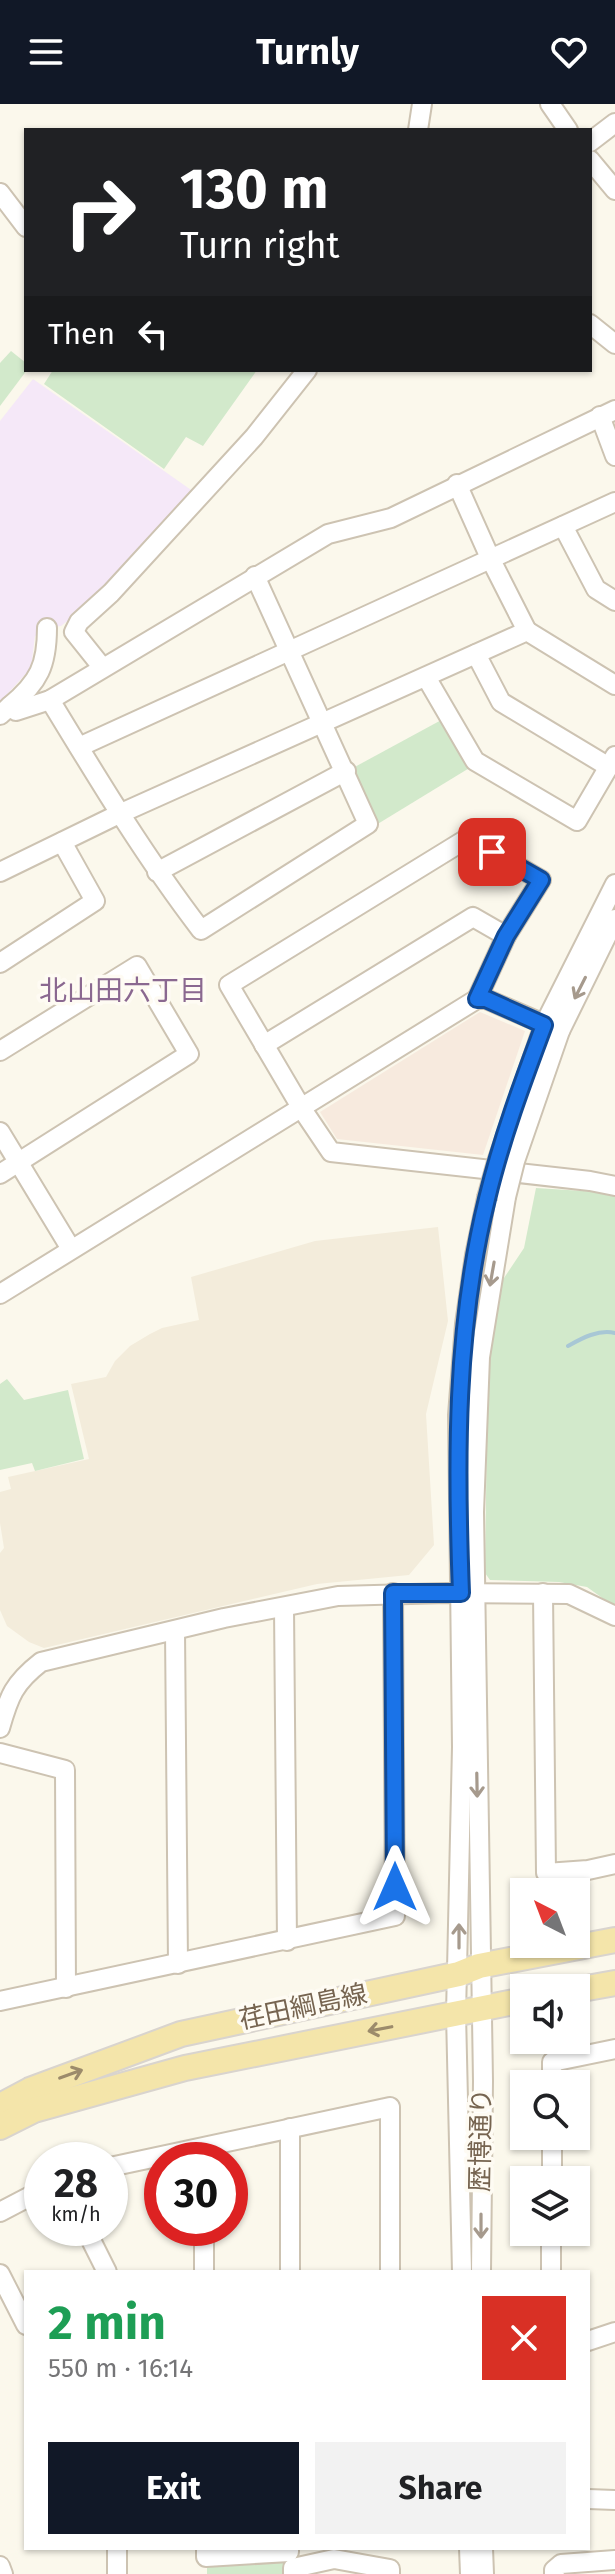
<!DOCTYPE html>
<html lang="en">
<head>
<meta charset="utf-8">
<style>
  body { margin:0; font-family:"Fira Sans","Noto Sans JP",sans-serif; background:#f2f2f2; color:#202124; height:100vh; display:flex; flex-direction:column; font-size:30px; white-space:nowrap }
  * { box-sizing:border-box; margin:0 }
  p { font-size:26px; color:#757577 }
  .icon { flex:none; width:44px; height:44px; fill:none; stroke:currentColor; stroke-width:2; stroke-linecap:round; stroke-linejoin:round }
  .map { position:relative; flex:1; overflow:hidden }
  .sheet { position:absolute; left:24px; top:2166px; width:566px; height:280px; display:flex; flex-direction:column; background:#fff; border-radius:0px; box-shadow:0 2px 6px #0004 }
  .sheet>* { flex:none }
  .hud { position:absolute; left:24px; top:24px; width:568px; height:244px; border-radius:0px; box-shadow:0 2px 6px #0004; background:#202124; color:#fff; overflow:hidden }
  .needle { width:52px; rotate:318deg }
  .buttons { position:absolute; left:510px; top:1774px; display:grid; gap:16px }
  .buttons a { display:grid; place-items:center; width:80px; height:80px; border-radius:0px; background:#fff; box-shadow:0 2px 6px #0004; font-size:40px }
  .speed { position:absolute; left:24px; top:2038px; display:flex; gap:16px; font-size:40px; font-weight:700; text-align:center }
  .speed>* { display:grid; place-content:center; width:104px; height:104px; border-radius:50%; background:#fff; box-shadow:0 2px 6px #0004; line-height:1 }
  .speed small { font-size:20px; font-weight:400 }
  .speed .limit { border:12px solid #d22; background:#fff; color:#111 }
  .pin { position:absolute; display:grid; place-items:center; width:68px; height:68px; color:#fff; margin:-34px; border-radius:16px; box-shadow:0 4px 12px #0006 }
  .me { position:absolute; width:88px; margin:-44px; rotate:0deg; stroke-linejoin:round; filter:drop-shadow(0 0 6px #0008) }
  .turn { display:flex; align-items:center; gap:28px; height:168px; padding:0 24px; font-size:36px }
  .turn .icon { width:104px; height:104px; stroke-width:2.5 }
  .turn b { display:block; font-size:56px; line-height:68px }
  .then { display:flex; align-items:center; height:76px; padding:0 24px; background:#0003; gap:16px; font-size:30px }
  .round { display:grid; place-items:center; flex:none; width:84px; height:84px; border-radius:0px; background:#f2f2f2 }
  .overview { display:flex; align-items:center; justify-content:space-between; height:136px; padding:0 24px }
  h1 { font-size:48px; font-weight:700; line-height:60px; color:#1e9e55 }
  .primary-button { display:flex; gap:16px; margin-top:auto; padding:16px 24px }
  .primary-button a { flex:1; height:92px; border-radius:0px; background:#111827; color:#fff; font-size:32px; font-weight:700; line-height:92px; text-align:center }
  .primary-button a+a { background:#f2f2f2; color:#202124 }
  header { display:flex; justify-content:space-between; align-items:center; height:104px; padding:0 24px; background:#111827; color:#fff; font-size:36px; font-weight:700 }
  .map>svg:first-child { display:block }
  .residential { fill:#f3ecdb }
  .commercial { fill:#f7eade }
  .education { fill:#f5e8f8 }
  .green { fill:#d2e9cb }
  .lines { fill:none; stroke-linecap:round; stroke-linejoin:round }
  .stream { stroke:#a8c7d5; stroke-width:4 }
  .minor-casing { stroke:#cdc3b2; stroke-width:22 }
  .major-casing { stroke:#d9d4ce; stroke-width:28 }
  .minor { stroke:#fff; stroke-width:18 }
  .major { stroke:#f4e5aa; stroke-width:24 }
  .minor-bridge-casing { stroke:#cdc3b2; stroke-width:22; stroke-linecap:butt }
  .minor-bridge { stroke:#fff; stroke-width:18 }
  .oneway { stroke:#a69a8d }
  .oneway2 { stroke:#9c8b6b }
  .route-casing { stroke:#114b97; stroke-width:20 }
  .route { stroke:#1a73e8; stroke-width:14 }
  .labels { text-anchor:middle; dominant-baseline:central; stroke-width:7; stroke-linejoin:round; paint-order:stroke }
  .street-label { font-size:26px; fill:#766450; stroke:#fefbf3 }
  .neighbourhood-label { font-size:28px; fill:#8a6890; stroke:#fefbf3 }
</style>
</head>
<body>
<header><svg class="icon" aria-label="menu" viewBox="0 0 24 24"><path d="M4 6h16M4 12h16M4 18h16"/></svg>Turnly<svg class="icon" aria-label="heart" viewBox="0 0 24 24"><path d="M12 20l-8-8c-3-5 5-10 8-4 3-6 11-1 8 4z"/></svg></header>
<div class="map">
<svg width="615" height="2470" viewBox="0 0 615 2470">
  <rect width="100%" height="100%" fill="#fbf8ec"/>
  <polygon class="residential" points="438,1123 448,1217 426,1310 434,1441 409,1471 317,1480 44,1544 29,1538 7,1522 0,1506 0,1449 4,1444 0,1419 0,1388 11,1385 8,1373 89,1355 71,1280 106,1273 115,1257 130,1242 150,1230 162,1224 199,1216 191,1173 315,1137"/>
  <polygon class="commercial" points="480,908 525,927 483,1051 337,1035 320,1008"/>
  <polygon class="education" points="33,275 194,388 118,472 82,505 61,522 47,524 35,532 31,564 0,598 0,317"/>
  <g class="green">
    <polygon points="11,247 26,259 27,266 0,302 0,259"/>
    <polygon points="53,266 257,266 203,342 186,333 164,365 44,280"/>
    <polygon points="445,614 471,663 376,721 351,665"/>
    <polygon points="536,1084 615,1089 615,1503 587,1483 559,1478 490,1476 485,1469 488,1247 498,1183 524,1144"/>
    <polygon points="7,1275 24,1296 68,1286 84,1355 35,1367 32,1359 0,1366 0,1280"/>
    <polygon points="281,2454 288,2462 288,2470 207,2470 207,2463 213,2458"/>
  </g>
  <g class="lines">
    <path class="stream" d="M568,1242C582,1234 599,1225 615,1229"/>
    <g class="minor-casing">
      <g id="minor">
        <polyline points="550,0 568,26"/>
        <polyline points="418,26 422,0"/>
        <polyline points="590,38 615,19"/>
        <polyline points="590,56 615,86"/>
        <polyline points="0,89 26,123"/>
        <polyline points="590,220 615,240"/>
        <polyline points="600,312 615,352"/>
        <polyline points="457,380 491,456 527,527"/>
        <polyline points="563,422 596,485 615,497"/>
        <polyline points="476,550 501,598 609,663"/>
        <polyline points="102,563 74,528 79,518 111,489 254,333 307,266"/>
        <polyline points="426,573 475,657 577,717 615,652"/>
        <path d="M50,596C98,675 145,753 201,826L368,720L255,472"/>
        <path d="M10,602C39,578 47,561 47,524"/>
        <polyline points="0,611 10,602 16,607 50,596 328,430 391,414 615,306"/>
        <polyline points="79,643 615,398"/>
        <polyline points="0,768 119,710 527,527 615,581"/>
        <polyline points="157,768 346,667"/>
        <polyline points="0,859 95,797 62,738"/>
        <polyline points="477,895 506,832 541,776 468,734 229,881 302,1005 331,1048 590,1077 615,1082"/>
        <polyline points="264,941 473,813 506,832"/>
        <polyline points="0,947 137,862 189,950 0,1070"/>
        <polyline points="0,1028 71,1145"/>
        <polyline points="515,1057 560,927 615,815"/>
        <polyline points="497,1058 544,921 615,780"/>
        <polyline points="0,1190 477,895 486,895 560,927"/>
        <polyline points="543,1489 546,1769 588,1766 615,1760"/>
        <polyline points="284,1504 287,1837"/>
        <polyline points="175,1527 178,1860"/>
        <path d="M0,1624C9,1592 14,1579 41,1558L224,1514L338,1492L447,1489L569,1490L615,1512"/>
        <polyline points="0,1649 65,1666 66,1884"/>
        <polyline points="0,1897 395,1812 393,1489"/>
        <polyline points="552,1980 552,1958 615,1945"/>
        <polyline points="110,2063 390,2003 390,2168"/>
        <polyline points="552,2076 552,2032"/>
        <polyline points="0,2108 42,2086"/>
        <polyline points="85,2124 107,2168"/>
        <polyline points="204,2124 204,2168"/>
        <polyline points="290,2168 290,2024"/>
        <polyline points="462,2168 456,1910 462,1643 458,1311 465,1220 475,1151 487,1094"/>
        <polyline points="481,2168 483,1977 474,1408 480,1253 506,1093"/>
        <polyline points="551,2168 551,2128"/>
        <polyline points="0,2170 26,2221"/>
        <polyline points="588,2237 615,2228"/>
        <polyline points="588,2395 615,2396"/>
        <polyline points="117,2444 117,2470"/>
        <polyline points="206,2444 206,2453 289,2448 289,2444"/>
        <polyline points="469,2444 470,2470"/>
        <polyline points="483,2444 484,2470"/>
        <polyline points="0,2462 3,2470"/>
        <polyline points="293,2470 293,2464 334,2455 390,2465 390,2470"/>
        <polyline points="554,2470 554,2466 561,2460 615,2456"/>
      </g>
    </g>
    <g class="major-casing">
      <g id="major">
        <polyline points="576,1886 615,1879"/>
        <polyline points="0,2002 30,1986 181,1930 459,1870 479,1862 615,1836"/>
        <polyline points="0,2023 34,2006 185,1964 524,1896"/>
      </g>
    </g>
    <use href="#minor" class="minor"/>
    <use href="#major" class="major"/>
    <g class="minor-bridge-casing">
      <g id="minor-bridge">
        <polyline points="506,1093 515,1057"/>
        <polyline points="487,1094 497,1058"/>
      </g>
    </g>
    <use href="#minor-bridge" class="minor-bridge"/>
  </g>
  <defs><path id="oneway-shaft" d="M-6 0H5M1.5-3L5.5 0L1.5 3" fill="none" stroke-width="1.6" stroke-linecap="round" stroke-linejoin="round" transform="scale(2)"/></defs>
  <g class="oneway">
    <use href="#oneway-shaft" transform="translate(580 884) rotate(117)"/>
    <use href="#oneway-shaft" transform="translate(492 1170) rotate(100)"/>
    <use href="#oneway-shaft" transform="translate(477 1681) rotate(89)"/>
    <use href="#oneway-shaft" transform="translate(459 1832) rotate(-90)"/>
    <use href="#oneway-shaft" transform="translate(481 2122) rotate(90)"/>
  </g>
  <g class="oneway2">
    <use href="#oneway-shaft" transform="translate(380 1925) rotate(169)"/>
    <use href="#oneway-shaft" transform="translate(71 1970) rotate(-20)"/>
  </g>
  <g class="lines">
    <g class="route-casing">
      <path id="route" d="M395,1783L393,1489H461C456,1357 455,1224 487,1095C501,1036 523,977 544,921L486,895H477L506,832L541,776L492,748"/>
    </g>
    <use href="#route" class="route"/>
  </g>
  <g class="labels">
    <g class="street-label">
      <text transform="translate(303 1903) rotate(-12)">荏田綱島線</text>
      <text transform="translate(481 2036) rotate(-89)">歴博通り</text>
    </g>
    <g class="neighbourhood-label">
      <text x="123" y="886">北山田六丁目</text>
    </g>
  </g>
</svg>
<div class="buttons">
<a><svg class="needle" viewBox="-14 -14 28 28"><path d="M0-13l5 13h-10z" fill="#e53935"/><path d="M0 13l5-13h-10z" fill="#757577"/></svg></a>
<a><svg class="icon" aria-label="sound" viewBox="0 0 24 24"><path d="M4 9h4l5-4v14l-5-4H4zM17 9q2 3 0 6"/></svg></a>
<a><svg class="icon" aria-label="search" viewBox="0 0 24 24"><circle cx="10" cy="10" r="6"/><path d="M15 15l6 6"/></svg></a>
<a><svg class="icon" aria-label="layers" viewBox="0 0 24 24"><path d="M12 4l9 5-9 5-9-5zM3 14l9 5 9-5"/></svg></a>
</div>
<div class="speed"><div>28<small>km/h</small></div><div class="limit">30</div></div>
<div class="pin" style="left:492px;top:748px;background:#d93025"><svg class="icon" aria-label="arrive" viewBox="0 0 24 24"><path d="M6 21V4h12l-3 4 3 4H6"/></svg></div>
<svg class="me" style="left:395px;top:1783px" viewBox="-20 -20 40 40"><path d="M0-17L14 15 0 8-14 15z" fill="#1a73e8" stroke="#fff" stroke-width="4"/></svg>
<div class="hud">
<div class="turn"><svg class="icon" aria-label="right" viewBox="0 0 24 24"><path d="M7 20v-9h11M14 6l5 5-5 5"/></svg><div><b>130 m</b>Turn right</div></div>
<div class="then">Then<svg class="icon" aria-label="left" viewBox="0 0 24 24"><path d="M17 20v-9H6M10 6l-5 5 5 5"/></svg></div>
</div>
<section class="sheet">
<div class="overview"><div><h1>2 min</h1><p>550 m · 16:14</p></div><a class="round" style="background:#d93025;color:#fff"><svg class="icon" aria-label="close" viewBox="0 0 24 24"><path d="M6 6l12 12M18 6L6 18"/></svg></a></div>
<div class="primary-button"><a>Exit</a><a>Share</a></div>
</section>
</div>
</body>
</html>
